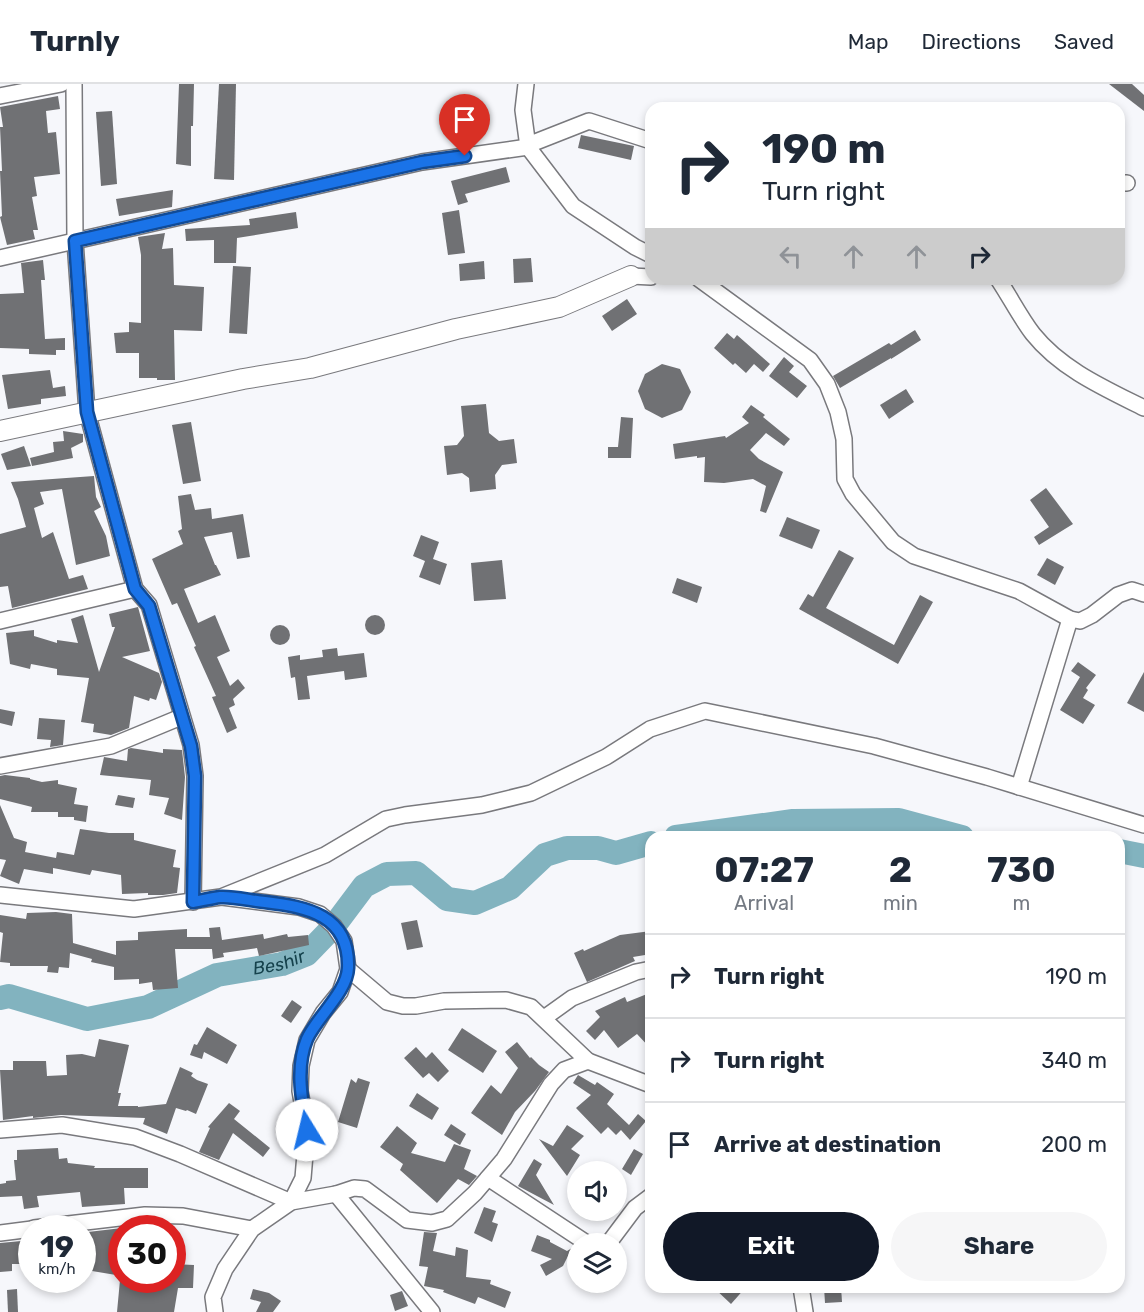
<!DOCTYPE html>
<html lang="en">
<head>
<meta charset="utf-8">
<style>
  body { margin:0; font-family:Rubik,sans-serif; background:#f6f6f7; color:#1f2937; height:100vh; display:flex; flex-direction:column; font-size:22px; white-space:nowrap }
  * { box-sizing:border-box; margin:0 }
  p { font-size:20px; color:#747a83 }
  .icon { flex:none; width:33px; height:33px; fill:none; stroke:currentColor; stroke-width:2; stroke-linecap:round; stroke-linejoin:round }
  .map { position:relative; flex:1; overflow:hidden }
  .sheet { position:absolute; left:645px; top:747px; width:480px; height:462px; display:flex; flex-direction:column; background:#fff; border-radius:18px; box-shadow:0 3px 9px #0003 }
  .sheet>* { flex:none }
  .hud { position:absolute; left:645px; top:18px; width:480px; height:183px; border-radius:18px; box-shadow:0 3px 9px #0003; background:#fff; color:#1f2937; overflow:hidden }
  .fabs { position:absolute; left:567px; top:1077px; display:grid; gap:12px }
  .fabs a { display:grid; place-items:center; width:60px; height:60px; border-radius:50%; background:#fff; box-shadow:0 3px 9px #0003; font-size:30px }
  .speed { position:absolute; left:18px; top:1131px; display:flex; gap:12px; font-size:30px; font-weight:700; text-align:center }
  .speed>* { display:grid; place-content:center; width:78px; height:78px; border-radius:50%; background:#fff; box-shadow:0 3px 9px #0003; line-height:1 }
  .speed small { font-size:15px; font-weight:400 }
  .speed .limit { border:9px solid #d22; background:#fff; color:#111 }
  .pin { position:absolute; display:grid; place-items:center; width:51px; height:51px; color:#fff; margin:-62px -26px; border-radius:50% 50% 50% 0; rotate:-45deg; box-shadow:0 0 6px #0007 }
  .pin .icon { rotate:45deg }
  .me { position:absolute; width:66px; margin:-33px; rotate:351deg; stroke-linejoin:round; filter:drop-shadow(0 0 4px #0008) }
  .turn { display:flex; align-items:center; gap:21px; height:126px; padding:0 18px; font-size:27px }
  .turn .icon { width:78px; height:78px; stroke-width:2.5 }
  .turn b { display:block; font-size:42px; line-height:51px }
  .lanes { display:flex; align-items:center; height:57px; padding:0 18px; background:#0003; justify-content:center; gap:30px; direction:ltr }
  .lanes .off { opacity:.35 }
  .eta { display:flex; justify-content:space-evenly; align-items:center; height:102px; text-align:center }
  .eta b { font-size:36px; font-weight:700; line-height:42px }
  .primary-button { display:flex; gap:12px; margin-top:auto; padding:12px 18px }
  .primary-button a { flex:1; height:69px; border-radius:36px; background:#111827; color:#fff; font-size:24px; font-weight:700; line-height:69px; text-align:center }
  .primary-button a+a { background:#f6f6f7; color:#1f2937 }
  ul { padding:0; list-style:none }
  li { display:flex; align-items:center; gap:18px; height:84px; padding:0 18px; border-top:2px solid #e0e1e3 }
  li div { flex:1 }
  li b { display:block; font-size:22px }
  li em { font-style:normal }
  header { display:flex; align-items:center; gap:36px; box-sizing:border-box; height:84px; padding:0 30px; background:#fff; border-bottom:2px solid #e0e1e3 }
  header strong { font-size:28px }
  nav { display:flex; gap:33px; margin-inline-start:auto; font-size:21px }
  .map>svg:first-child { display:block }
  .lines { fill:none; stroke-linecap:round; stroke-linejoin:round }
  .river { stroke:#82b3bf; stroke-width:24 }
  .building { fill:#707174 }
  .minor-casing { stroke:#79797d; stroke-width:18 }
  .major-casing { stroke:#79797d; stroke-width:22 }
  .minor { stroke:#fff; stroke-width:15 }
  .major { stroke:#fff; stroke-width:20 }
  .route-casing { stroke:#114b97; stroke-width:15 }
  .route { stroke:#1a73e8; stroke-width:10 }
  .labels { text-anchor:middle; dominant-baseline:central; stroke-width:6; stroke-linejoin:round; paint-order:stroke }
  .water-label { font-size:18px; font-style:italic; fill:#15424c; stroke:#fff }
</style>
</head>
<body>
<header>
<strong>Turnly</strong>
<nav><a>Map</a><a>Directions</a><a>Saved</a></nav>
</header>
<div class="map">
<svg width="1144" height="1228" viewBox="0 0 1144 1228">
  <rect width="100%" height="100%" fill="#f6f7fb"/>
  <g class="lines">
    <g class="river">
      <polyline points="676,753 793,737 899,736 962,753"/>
      <polyline points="1119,767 1144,772"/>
      <path id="s1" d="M0,914L9,912L87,935L148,923L217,891L282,880L307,870L334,842L364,802L387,790L416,789L447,815L475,819L510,804L545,771L567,764H598L616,769L651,759"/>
    </g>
  </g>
  <g class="building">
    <polygon points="179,0 194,0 193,42 191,42 191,82 176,80"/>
    <polygon points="219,0 236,0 234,96 214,95"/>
    <polygon points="1109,0 1132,0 1144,11 1144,27"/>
    <polygon points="58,12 60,25 46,27 48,49 56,48 60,90 34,93 37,112 32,113 38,146 33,146 35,155 7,161 0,133 2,132 0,87 2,87 0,43 3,43 0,23"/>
    <polygon points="112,27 117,100 101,102 96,28"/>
    <polygon points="581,51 634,62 631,76 578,64"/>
    <polygon points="506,83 510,98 465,110 468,118 458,121 451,97"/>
    <polygon points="173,106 172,123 119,132 116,115"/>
    <polygon points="459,126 465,169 448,171 442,129"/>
    <polygon points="296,128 298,144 237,154 236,179 214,179 214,156 186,157 185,145 250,141 249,135"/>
    <polygon points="165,149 162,165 173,164 174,201 204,203 202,247 174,246 175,296 157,296 157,294 139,294 139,269 116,269 114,249 129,248 129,238 141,239 141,171 138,153"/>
    <polygon points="531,174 533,198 514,199 513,175"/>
    <polygon points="43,176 45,196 41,196 45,255 65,254 65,266 56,266 56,271 29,270 29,265 0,264 0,210 24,209 21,179"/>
    <polygon points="484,177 485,195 460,197 459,180"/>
    <polygon points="233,182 251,183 247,250 229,249"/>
    <polygon points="627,215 637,230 612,247 602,232"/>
    <polygon points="915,246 921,256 891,275 891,274 840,304 833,292 889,259 891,261"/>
    <polygon points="727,249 734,255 737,251 770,280 763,288 754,280 746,289 735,279 733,281 714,264"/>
    <polygon points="784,273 794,282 789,288 807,302 797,314 769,292"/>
    <polygon points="662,280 680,285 691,308 682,326 662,334 645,325 638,307 645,290"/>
    <polygon points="50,286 53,304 65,302 66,312 41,315 41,320 8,325 2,291"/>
    <polygon points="906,305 914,318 889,335 880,321"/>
    <polygon points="486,320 489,349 499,357 514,355 517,379 502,381 495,391 496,405 470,408 469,394 462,389 447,391 444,362 457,361 464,352 461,322"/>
    <polygon points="751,321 765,331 763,333 790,355 784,362 766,349 750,366 759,375 783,388 766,429 760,427 766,402 753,395 724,399 704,398 705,373 697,374 697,372 675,375 673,360 725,352 726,354 749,339 742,333"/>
    <polygon points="621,333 633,334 631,374 608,374 608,363 618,363"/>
    <polygon points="191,338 201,397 183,400 172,341"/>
    <polygon points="63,347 83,350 83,358 71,364 73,374 32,382 30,374 54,368 53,358 64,357"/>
    <polygon points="24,362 31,382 7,386 1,370"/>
    <polygon points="94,392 96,413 101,423 94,427 106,452 110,472 76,481 62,405 40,408 44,420 34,424 42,454 53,448 69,495 83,491 88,505 12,524 8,502 0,503 0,450 26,443 18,415 11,398"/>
    <polygon points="1046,404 1073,440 1039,461 1034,453 1049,443 1030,416"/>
    <polygon points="191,410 195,426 211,424 212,435 243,430 250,473 237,475 232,448 204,453 215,481 216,481 221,491 184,505 198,539 215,531 230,567 217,573 230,602 238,595 245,604 233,615 235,621 229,624 237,644 227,649 212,613 216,612 194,563 196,562 177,519 172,521 152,475 183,460 178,447 182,445 178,412"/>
    <polygon points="787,433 820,446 812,465 779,452"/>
    <polygon points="421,451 439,458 433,475 447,480 440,501 419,493 425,477 413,472"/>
    <polygon points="839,466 854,474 826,524 894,561 920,511 933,518 898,580 799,525 808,510 813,513"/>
    <polygon points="1047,474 1064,483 1055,501 1037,491"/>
    <polygon points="502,476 506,515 474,517 471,479"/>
    <polygon points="677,494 702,503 697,519 672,509"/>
    <polygon points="138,523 150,567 122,573 159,589 162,598 156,616 150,614 149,617 134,612 129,644 111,651 93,648 94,640 81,638 89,594 57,591 57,585 31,580 30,585 10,580 6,549 34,546 34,552 57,559 57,556 78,559 71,535 83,531 99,588 115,543 112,543 109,530"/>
    <circle cx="375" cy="541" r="10"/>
    <circle cx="280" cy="551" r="10"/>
    <polygon points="337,564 338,572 364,569 367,593 345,596 344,587 307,592 310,615 298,616 295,593 291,594 288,573 300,571 300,576 323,573 322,566"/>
    <polygon points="1078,578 1096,591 1086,604 1088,606 1083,614 1095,621 1083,640 1060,626 1080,593 1071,587"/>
    <polygon points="1144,588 1144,628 1127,619"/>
    <polygon points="0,625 15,628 12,642 0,639"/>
    <polygon points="39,634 65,636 63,661 50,663 51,656 37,655"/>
    <polygon points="131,664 163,669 163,665 182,666 185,693 182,736 164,730 169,714 149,711 151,696 100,691 104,673 127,677 128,665"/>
    <polygon points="5,691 30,694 30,695 42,698 58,696 58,700 77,704 74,720 88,722 86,738 74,736 74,733 58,733 58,728 31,728 32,723 0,715 0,692"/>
    <polygon points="118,711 135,714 133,724 115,721"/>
    <polygon points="0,721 14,754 27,758 25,768 56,774 57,768 74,771 80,745 109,749 134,749 134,756 176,766 173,783 180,784 177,809 163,811 148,811 148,809 122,810 121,791 92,786 90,791 53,784 53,790 24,785 19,800 0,792 6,776 0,775"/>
    <polygon points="56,828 72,830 73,859 116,871 116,857 138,856 138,848 187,845 187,853 210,853 209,844 220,843 222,856 263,850 264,855 287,850 288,853 308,851 309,861 259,872 257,864 223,869 224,873 213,875 212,865 175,865 178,904 153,906 152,898 139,900 139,895 114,896 114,883 91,878 92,875 70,869 69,884 59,883 58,889 47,888 48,882 10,882 10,879 0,878 3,849 0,848 0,831 26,835 27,829"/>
    <polygon points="417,836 423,863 407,866 401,839"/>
    <polygon points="651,847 651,870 633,873 635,877 587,898 574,869 583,865 584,867 620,851"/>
    <polygon points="647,910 651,919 651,965 637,950 618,964 604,946 595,956 586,947 600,933 595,927 625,913 627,918"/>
    <polygon points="292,916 302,923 291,939 281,932"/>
    <polygon points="207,943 237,961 227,980 204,968 202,975 190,971 194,960 197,961"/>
    <polygon points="462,944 497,967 483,989 448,966"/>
    <polygon points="99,955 129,961 118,1009 121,1009 118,1022 138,1022 138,1023 166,1020 180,983 193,989 191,992 197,996 208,1000 196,1030 187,1026 186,1027 176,1024 167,1050 143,1040 145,1034 61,1031 33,1034 33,1032 3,1036 0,986 13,986 13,977 46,977 47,992 67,991 66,971 82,970 95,973"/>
    <polygon points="517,958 530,974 531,973 539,981 549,988 535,1007 515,1028 502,1051 471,1029 491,1001 501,1010 518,984 505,968"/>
    <polygon points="416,963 426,974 432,968 449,987 438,998 429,989 423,994 404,974"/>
    <polygon points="578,991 595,1001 597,998 614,1010 607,1020 629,1041 638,1030 646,1037 630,1056 621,1046 616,1051 608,1043 601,1050 576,1024 591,1011 573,999"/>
    <polygon points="358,994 370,998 357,1044 338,1038 351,995 356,999"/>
    <polygon points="417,1009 439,1024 432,1036 409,1022"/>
    <polygon points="229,1019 240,1027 234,1035 270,1064 263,1073 233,1049 219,1076 199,1068 210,1044 208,1043"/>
    <polygon points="451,1040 466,1050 460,1061 444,1051"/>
    <polygon points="567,1041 584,1052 571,1065 580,1071 567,1092 539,1055 553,1062"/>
    <polygon points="397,1042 417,1059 411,1069 445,1078 454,1060 471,1066 464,1085 477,1092 469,1101 458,1095 437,1119 400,1086 403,1080 380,1063"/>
    <polygon points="58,1064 59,1075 67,1074 68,1079 95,1082 94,1084 148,1084 148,1104 124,1104 125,1120 82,1123 80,1108 37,1112 39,1123 24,1125 22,1112 0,1113 0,1100 6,1099 6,1097 16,1096 14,1076 17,1076 17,1066"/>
    <polygon points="634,1065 643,1070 631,1091 622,1085"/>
    <polygon points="534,1075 542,1080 536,1091 554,1121 518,1102"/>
    <polygon points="484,1123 496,1127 492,1138 498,1140 492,1158 474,1149"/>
    <polygon points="122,1144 122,1192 86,1186 86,1183 82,1182 82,1165 90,1166 88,1148"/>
    <polygon points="424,1148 437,1149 433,1167 455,1172 456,1163 468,1166 466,1193 491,1196 490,1200 511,1208 505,1224 478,1213 475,1220 443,1208 444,1206 424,1202 428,1183 419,1182"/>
    <polygon points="537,1151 550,1156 550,1158 567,1167 572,1164 563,1182 546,1192 540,1181 552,1175 531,1167"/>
    <polygon points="32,1156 32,1180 12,1180 12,1187 0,1188 0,1159"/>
    <polygon points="172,1180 194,1181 193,1204 178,1204 174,1228 117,1228 120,1196 172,1196"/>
    <polygon points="713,1203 746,1203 731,1220"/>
    <polygon points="824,1203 841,1203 842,1218 825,1219"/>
    <polygon points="17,1205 18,1228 8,1228 7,1206"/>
    <polygon points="253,1205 269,1209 281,1217 273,1228 256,1228 261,1218 250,1215"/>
    <polygon points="402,1207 408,1222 395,1227 390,1211"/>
  </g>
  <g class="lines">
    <g class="minor-casing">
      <g id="minor">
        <polyline points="74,0 75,157 87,328 135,505 149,521 191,661 195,692 193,818"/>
        <polyline points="526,0 523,26 528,63 573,122 635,163 651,171"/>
        <polyline points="0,12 61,0"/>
        <polyline points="528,61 589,37 651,57"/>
        <polyline points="1119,99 1127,99"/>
        <polyline points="0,174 422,78 528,63"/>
        <polyline points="631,192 651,193"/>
        <polyline points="699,195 810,276 827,300 838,328 844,355 845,395 853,410 893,458 914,472 1019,507 1070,535 1080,537 1092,531 1118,511 1132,506 1144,510"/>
        <path d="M998,195C1010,213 1020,233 1033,250C1061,285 1104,304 1144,324"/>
        <polyline points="0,537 135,505"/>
        <polyline points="0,682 111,662 181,633"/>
        <polyline points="1019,703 1070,535"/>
        <polyline points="0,811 134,825 221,813 325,771 386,735 405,731 482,721 531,709 606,673 650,645 705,627 874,662 987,693 1144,741"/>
        <polyline points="222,813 299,823 320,830 334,842 344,857 348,885 340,908 323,929 307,956 301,982 300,1007 307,1046 303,1094 291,1118"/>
        <polyline points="348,885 387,918 403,922 416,922 444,917 506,916 531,923 588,977"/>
        <polyline points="544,934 572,914 636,888 651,885"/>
        <polyline points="0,1046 62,1041 135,1053 180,1070 291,1118"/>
        <polyline points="488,1094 588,1160"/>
        <polyline points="336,1110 432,1228"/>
        <polyline points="34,1144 145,1131 183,1132 252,1145"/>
        <polyline points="0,1149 32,1145"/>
        <polyline points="608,1160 635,1124 651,1112"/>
        <polyline points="801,1203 805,1228"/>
        <polyline points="215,1228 213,1213 225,1185 252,1145 291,1118 336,1110 354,1104 365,1105 407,1136 432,1139 447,1135 475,1109 504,1075 551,1000 564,986 588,977 651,1001"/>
      </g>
    </g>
    <g class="major-casing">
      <polyline id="major" points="0,347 243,295 310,284 456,245 559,223 631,192"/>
    </g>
    <use href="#minor" class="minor"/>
    <use href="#major" class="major"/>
  </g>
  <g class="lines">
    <g class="route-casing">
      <path id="route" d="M307,1046C302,1017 295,984 307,955C317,933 347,908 348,884C350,831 307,823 265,818C251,817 234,812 220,813C211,814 201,817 193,818L195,692L191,662L149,522L135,505L87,328L75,157L422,78L465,72"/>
    </g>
    <use href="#route" class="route"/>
  </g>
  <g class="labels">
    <g class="water-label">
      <text stroke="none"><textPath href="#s1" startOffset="292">Beshir</textPath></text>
    </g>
  </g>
</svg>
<div class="fabs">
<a><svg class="icon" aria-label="sound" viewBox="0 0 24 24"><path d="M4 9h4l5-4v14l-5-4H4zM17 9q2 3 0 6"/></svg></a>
<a><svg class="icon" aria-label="layers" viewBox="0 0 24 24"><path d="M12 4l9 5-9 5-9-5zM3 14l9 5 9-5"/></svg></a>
</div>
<div class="speed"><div>19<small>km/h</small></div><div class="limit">30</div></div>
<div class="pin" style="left:465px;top:72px;background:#d93025"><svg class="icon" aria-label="arrive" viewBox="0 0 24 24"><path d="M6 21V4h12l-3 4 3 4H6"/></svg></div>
<svg class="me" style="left:307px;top:1046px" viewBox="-20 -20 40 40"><circle r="19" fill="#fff"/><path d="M0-13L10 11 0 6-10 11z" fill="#1a73e8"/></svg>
<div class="hud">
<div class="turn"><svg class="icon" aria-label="right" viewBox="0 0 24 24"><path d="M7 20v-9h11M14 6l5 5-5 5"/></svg><div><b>190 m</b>Turn right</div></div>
<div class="lanes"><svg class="icon off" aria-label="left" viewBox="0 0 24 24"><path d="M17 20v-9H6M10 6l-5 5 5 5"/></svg><svg class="icon off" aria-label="ahead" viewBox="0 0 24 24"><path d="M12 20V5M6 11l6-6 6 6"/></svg><svg class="icon off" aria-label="ahead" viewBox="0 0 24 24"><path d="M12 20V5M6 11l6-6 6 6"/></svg><svg class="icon" aria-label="right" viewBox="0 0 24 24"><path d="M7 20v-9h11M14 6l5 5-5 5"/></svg></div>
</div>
<section class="sheet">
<div class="eta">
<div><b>07:27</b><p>Arrival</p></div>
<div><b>2</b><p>min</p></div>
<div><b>730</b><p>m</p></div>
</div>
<ul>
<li><svg class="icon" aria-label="right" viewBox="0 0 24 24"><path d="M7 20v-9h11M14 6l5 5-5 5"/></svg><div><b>Turn right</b></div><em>190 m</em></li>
<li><svg class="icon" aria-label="right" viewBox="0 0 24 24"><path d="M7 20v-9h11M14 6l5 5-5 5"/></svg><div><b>Turn right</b></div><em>340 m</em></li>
<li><svg class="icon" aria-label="arrive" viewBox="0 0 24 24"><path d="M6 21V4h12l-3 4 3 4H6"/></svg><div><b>Arrive at destination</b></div><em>200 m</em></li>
</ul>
<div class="primary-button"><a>Exit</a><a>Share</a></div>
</section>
</div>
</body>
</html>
